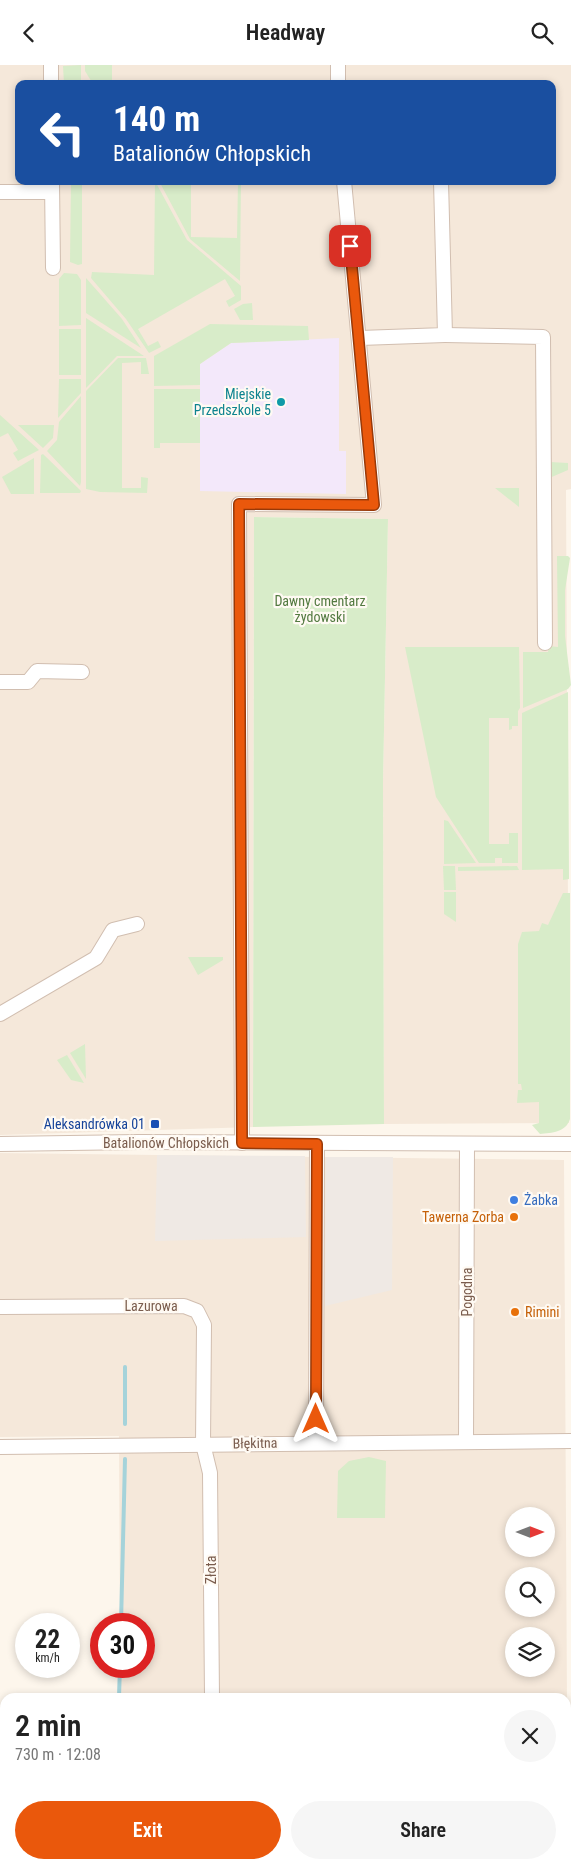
<!DOCTYPE html>
<html lang="en">
<head>
<meta charset="utf-8">
<style>
  body { margin:0; font-family:"Roboto Condensed",sans-serif; background:#f6f6f6; color:#222; height:100vh; display:flex; flex-direction:column; font-size:19px; white-space:nowrap }
  * { box-sizing:border-box; margin:0 }
  p { font-size:16px; color:#767676 }
  .icon { flex:none; width:28px; height:28px; fill:none; stroke:currentColor; stroke-width:2; stroke-linecap:round; stroke-linejoin:round }
  .map { position:relative; flex:1; overflow:hidden }
  .details { position:absolute; left:0px; top:1628px; width:571px; height:176px; display:flex; flex-direction:column; background:#fff; border-radius:15px 15px 0 0; box-shadow:0 2px 8px #0003 }
  .details>* { flex:none }
  .hud { position:absolute; left:15px; top:15px; width:541px; height:105px; border-radius:10px; box-shadow:0 2px 8px #0003; background:#1a4fa0; color:#fff; overflow:hidden }
  .needle { width:32px; rotate:90deg }
  .fabs { position:absolute; left:505px; top:1442px; display:grid; gap:10px }
  .fabs a { display:grid; place-items:center; width:50px; height:50px; border-radius:50%; background:#fff; box-shadow:0 2px 8px #0003; font-size:25px }
  .speed { position:absolute; left:15px; top:1548px; display:flex; gap:10px; font-size:25px; font-weight:700; text-align:center }
  .speed>* { display:grid; place-content:center; width:65px; height:65px; border-radius:50%; background:#fff; box-shadow:0 2px 8px #0003; line-height:1 }
  .speed small { font-size:12px; font-weight:400 }
  .speed .limit { border:8px solid #d22; background:#fff; color:#111 }
  .pin { position:absolute; display:grid; place-items:center; width:42px; height:42px; color:#fff; margin:-21px; border-radius:10px; box-shadow:0 2px 8px #0006 }
  .me { position:absolute; width:55px; margin:-28px; rotate:0deg; stroke-linejoin:round; filter:drop-shadow(0 0 4px #0008) }
  .turn { display:flex; align-items:center; gap:18px; height:105px; padding:0 15px; font-size:22px }
  .turn .icon { width:65px; height:65px; stroke-width:2.5 }
  .turn b { display:block; font-size:35px; line-height:42px }
  .round { display:grid; place-items:center; flex:none; width:52px; height:52px; border-radius:26px; background:#f6f6f6 }
  .overview { display:flex; align-items:center; justify-content:space-between; height:85px; padding:0 15px }
  h1 { font-size:30px; font-weight:600; line-height:38px }
  .action { display:flex; gap:10px; margin-top:auto; padding:10px 15px }
  .action a { flex:1; height:58px; border-radius:30px; background:#ea580c; color:#fff; font-size:20px; font-weight:600; line-height:58px; text-align:center }
  .action a+a { background:#f6f6f6; color:#222 }
  header { display:flex; justify-content:space-between; align-items:center; height:65px; padding:0 15px; background:#fff; font-size:22px; font-weight:600 }
  .map>svg:first-child { display:block }
  .residential { fill:#f5e8da; fill-rule:evenodd }
  .commercial { fill:#fde8e0 }
  .industrial { fill:#efe9e4 }
  .education { fill:#f3e8fa }
  .green { fill:#d8ecc9 }
  .lines { fill:none; stroke-linecap:round; stroke-linejoin:round }
  .stream { stroke:#a5d3da; stroke-width:4 }
  .minor-casing { stroke:#d1beb0; stroke-width:16 }
  .minor { stroke:#fff; stroke-width:14 }
  .route-casing { stroke:#983908; stroke-width:12 }
  .route { stroke:#ea580c; stroke-width:9 }
  .culture-dot { fill:#0f9aa8; stroke:#fffaf3; stroke-width:2 }
  .transit-dot { fill:#1a4fb4; stroke:#fffaf3; stroke-width:2 }
  .shop-dot { fill:#3f7fe0; stroke:#fffaf3; stroke-width:2 }
  .food-dot { fill:#e8710a; stroke:#fffaf3; stroke-width:2 }
  .labels { text-anchor:middle; dominant-baseline:central; stroke-width:4.5; stroke-linejoin:round; paint-order:stroke }
  .culture-label { font-size:14px; fill:#0d838f; stroke:#fffaf3; text-anchor:end }
  .park-label { font-size:14px; fill:#537a41; stroke:#fffaf3 }
  .transit-label { font-size:14px; fill:#164399; stroke:#fffaf3; text-anchor:end }
  .street-label { font-size:14px; fill:#7a5c4d; stroke:#fffaf3 }
  .shop-label { font-size:14px; fill:#366cbe; stroke:#fffaf3; text-anchor:start }
  .food-label { font-size:14px; fill:#c56008; stroke:#fffaf3; text-anchor:end }
</style>
</head>
<body>
<header><svg class="icon" aria-label="back" viewBox="0 0 24 24"><path d="M15 5l-7 7 7 7"/></svg>Headway<svg class="icon" aria-label="search" viewBox="0 0 24 24"><circle cx="10" cy="10" r="6"/><path d="M15 15l6 6"/></svg></header>
<div class="map">
<svg width="571" height="1803" viewBox="0 0 571 1803">
  <rect width="100%" height="100%" fill="#fdf6ec"/>
  <g class="residential">
    <path d="M0,0H571V424L566,425L569,1058L384,1059L383,718L388,454L254,452L253,1062L0,1070ZM19,19H552V116H19Z"/>
    <path d="M0,1088L564,1095L567,1639L566,1632H120V1601H144V1559H120L119,1371L0,1372ZM514,1451H546V1484H514ZM514,1511H546V1544H514ZM514,1571H546V1604H514Z"/>
    <rect x="121" y="1799" width="104" height="4"/>
  </g>
  <rect class="commercial" x="225" y="1799" width="331" height="4"/>
  <g class="industrial">
    <polygon points="157,1090 305,1091 306,1172 155,1176"/>
    <polygon points="326,1092 393,1092 392,1225 325,1241"/>
  </g>
  <polygon class="education" points="339,273 339,386 346,386 346,429 200,426 200,299 231,278"/>
  <g class="green">
    <polygon points="81,0 81,19 64,19 63,1"/>
    <polygon points="85,0 112,0 112,19 93,19 85,6"/>
    <polygon points="71,116 82,116 82,199 78,200 70,197"/>
    <polygon points="155,116 187,175 241,221 241,235 229,242 226,236 235,231 225,214 138,264 148,281 158,276 161,282 149,288 126,254 91,213 92,207 154,210"/>
    <polygon points="159,116 191,116 191,172 237,173 238,116 241,116 240,216 190,174"/>
    <polygon points="64,208 77,209 81,215 81,260 59,261 59,214"/>
    <polygon points="86,213 122,254 141,283 86,248"/>
    <polygon points="252,238 253,255 240,255 234,244 243,239"/>
    <polygon points="86,253 144,291 117,291 86,323"/>
    <polygon points="210,259 308,261 309,275 231,278 200,299 200,320 154,321 154,291"/>
    <rect x="59" y="264" width="22" height="46"/>
    <polygon points="118,293 146,293 149,309 141,309 141,297 122,298 122,423 141,423 141,412 148,413 147,428 100,427 86,424 86,326"/>
    <polygon points="59,314 81,314 81,328 58,353"/>
    <polygon points="154,324 200,324 200,378 160,378 160,383 154,383"/>
    <polygon points="81,331 81,417 80,421 47,386 57,375 59,357"/>
    <polygon points="0,350 39,385 18,396 13,388 18,385 8,368 0,372"/>
    <polygon points="18,360 54,360 53,373 43,383"/>
    <polygon points="43,389 81,426 80,428 40,428 41,390"/>
    <polygon points="34,393 34,429 11,429 2,412"/>
    <polygon points="550,397 568,398 568,405 547,414"/>
    <polygon points="495,423 519,423 519,442"/>
    <polygon points="254,452 388,454 383,718 384,1059 253,1062"/>
    <polygon points="557,491 568,491 570,493 565,525 565,571 571,620 568,624 523,643 523,587 548,587 549,581 558,582"/>
    <polygon points="405,582 519,582 520,643 518,646 518,661 512,661 512,664 509,665 509,653 489,653 489,779 509,779 509,768 518,768 518,798 502,798 502,793 495,793 495,798 479,798 436,732"/>
    <polygon points="568,627 569,814 563,815 563,804 522,805 522,648"/>
    <polygon points="444,755 448,756 476,798 444,799"/>
    <polygon points="443,801 455,801 456,825 444,825"/>
    <polygon points="517,801 519,805 458,806 458,802"/>
    <polygon points="444,827 456,827 456,857 444,849"/>
    <path d="M563,828H570V1054C566,1067 552,1068 540,1069L532,1060L539,1058V1037L517,1038L518,1025H522L521,1019H518V879L522,867L539,866L542,858L548,860Z"/>
    <polygon points="188,892 223,892 223,895 198,910"/>
    <polygon points="85,979 86,1014 70,988"/>
    <polygon points="67,990 84,1018 71,1015 57,995"/>
    <polygon points="369,1392 386,1396 385,1453 337,1453 338,1406 349,1396"/>
  </g>
  <g class="lines">
    <g class="stream">
      <polyline points="125,1359 125,1302"/>
      <polyline points="121,1559 125,1394"/>
      <polyline points="119,1632 120,1601"/>
      <polyline points="116,1803 116,1799"/>
    </g>
    <g class="minor-casing">
      <g id="minor">
        <polyline points="51,0 51,19"/>
        <polyline points="338,19 338,0"/>
        <polyline points="52,116 53,203"/>
        <polyline points="0,127 52,127"/>
        <polyline points="445,270 543,272 545,578"/>
        <polyline points="360,273 445,270 441,116"/>
        <polyline points="0,617 28,617 37,606 82,607"/>
        <polyline points="0,949 96,893 113,865 137,859"/>
        <polyline points="242,1078 239,439 374,440 344,116"/>
        <polyline points="0,1079 139,1077 571,1079"/>
        <polyline points="0,1242 184,1241 197,1246 204,1260 203,1379 210,1408 212,1632"/>
        <polyline points="466,1376 467,1079"/>
        <polyline points="316,1377 317,1079"/>
        <polyline points="0,1382 571,1376"/>
        <polyline points="214,1799 214,1803"/>
      </g>
    </g>
    <use href="#minor" class="minor"/>
  </g>
  <g class="lines">
    <g class="route-casing">
      <polyline id="route" points="316,1354 317,1079 242,1078 239,439 374,440 350,181"/>
    </g>
    <use href="#route" class="route"/>
  </g>
  <circle class="culture-dot" cx="281" cy="337" r="5"/>
  <rect class="transit-dot" x="150" y="1054" width="10" height="10" rx="2.5"/>
  <circle class="shop-dot" cx="514" cy="1135" r="5"/>
  <g class="food-dot">
    <circle cx="514" cy="1152" r="5"/>
    <circle cx="515" cy="1247" r="5"/>
  </g>
  <g class="labels">
    <g class="culture-label">
      <text x="271" y="329">Miejskie<tspan x="271" dy="16">Przedszkole 5</tspan></text>
    </g>
    <g class="park-label">
      <text x="320" y="536">Dawny cmentarz<tspan x="320" dy="16">żydowski</tspan></text>
    </g>
    <g class="transit-label">
      <text x="145" y="1059">Aleksandrówka 01</text>
    </g>
    <g class="street-label">
      <text x="166" y="1078">Batalionów Chłopskich</text>
      <text transform="translate(467 1227) rotate(-90)">Pogodna</text>
      <text x="151" y="1241">Lazurowa</text>
      <text transform="translate(255 1378) rotate(-1)">Błękitna</text>
      <text transform="translate(211 1505) rotate(-90)">Złota</text>
    </g>
    <g class="shop-label">
      <text x="524" y="1135">Żabka</text>
    </g>
    <g class="food-label">
      <text x="504" y="1152">Tawerna Zorba</text>
      <text x="525" y="1247" text-anchor="start">Rimini</text>
    </g>
  </g>
</svg>
<div class="fabs">
<a><svg class="needle" viewBox="-14 -14 28 28"><path d="M0-13l5 13h-10z" fill="#e53935"/><path d="M0 13l5-13h-10z" fill="#767676"/></svg></a>
<a><svg class="icon" aria-label="search" viewBox="0 0 24 24"><circle cx="10" cy="10" r="6"/><path d="M15 15l6 6"/></svg></a>
<a><svg class="icon" aria-label="layers" viewBox="0 0 24 24"><path d="M12 4l9 5-9 5-9-5zM3 14l9 5 9-5"/></svg></a>
</div>
<div class="speed"><div>22<small>km/h</small></div><div class="limit">30</div></div>
<div class="pin" style="left:350px;top:181px;background:#d93025"><svg class="icon" aria-label="arrive" viewBox="0 0 24 24"><path d="M6 21V4h12l-3 4 3 4H6"/></svg></div>
<svg class="me" style="left:316px;top:1354px" viewBox="-20 -20 40 40"><path d="M0-17L14 15 0 8-14 15z" fill="#ea580c" stroke="#fff" stroke-width="4"/></svg>
<div class="hud">
<div class="turn"><svg class="icon" aria-label="left" viewBox="0 0 24 24"><path d="M17 20v-9H6M10 6l-5 5 5 5"/></svg><div><b>140 m</b>Batalionów Chłopskich</div></div>
</div>
<section class="details">
<div class="overview"><div><h1>2 min</h1><p>730 m · 12:08</p></div><a class="round"><svg class="icon" aria-label="close" viewBox="0 0 24 24"><path d="M6 6l12 12M18 6L6 18"/></svg></a></div>
<div class="action"><a>Exit</a><a>Share</a></div>
</section>
</div>
</body>
</html>
